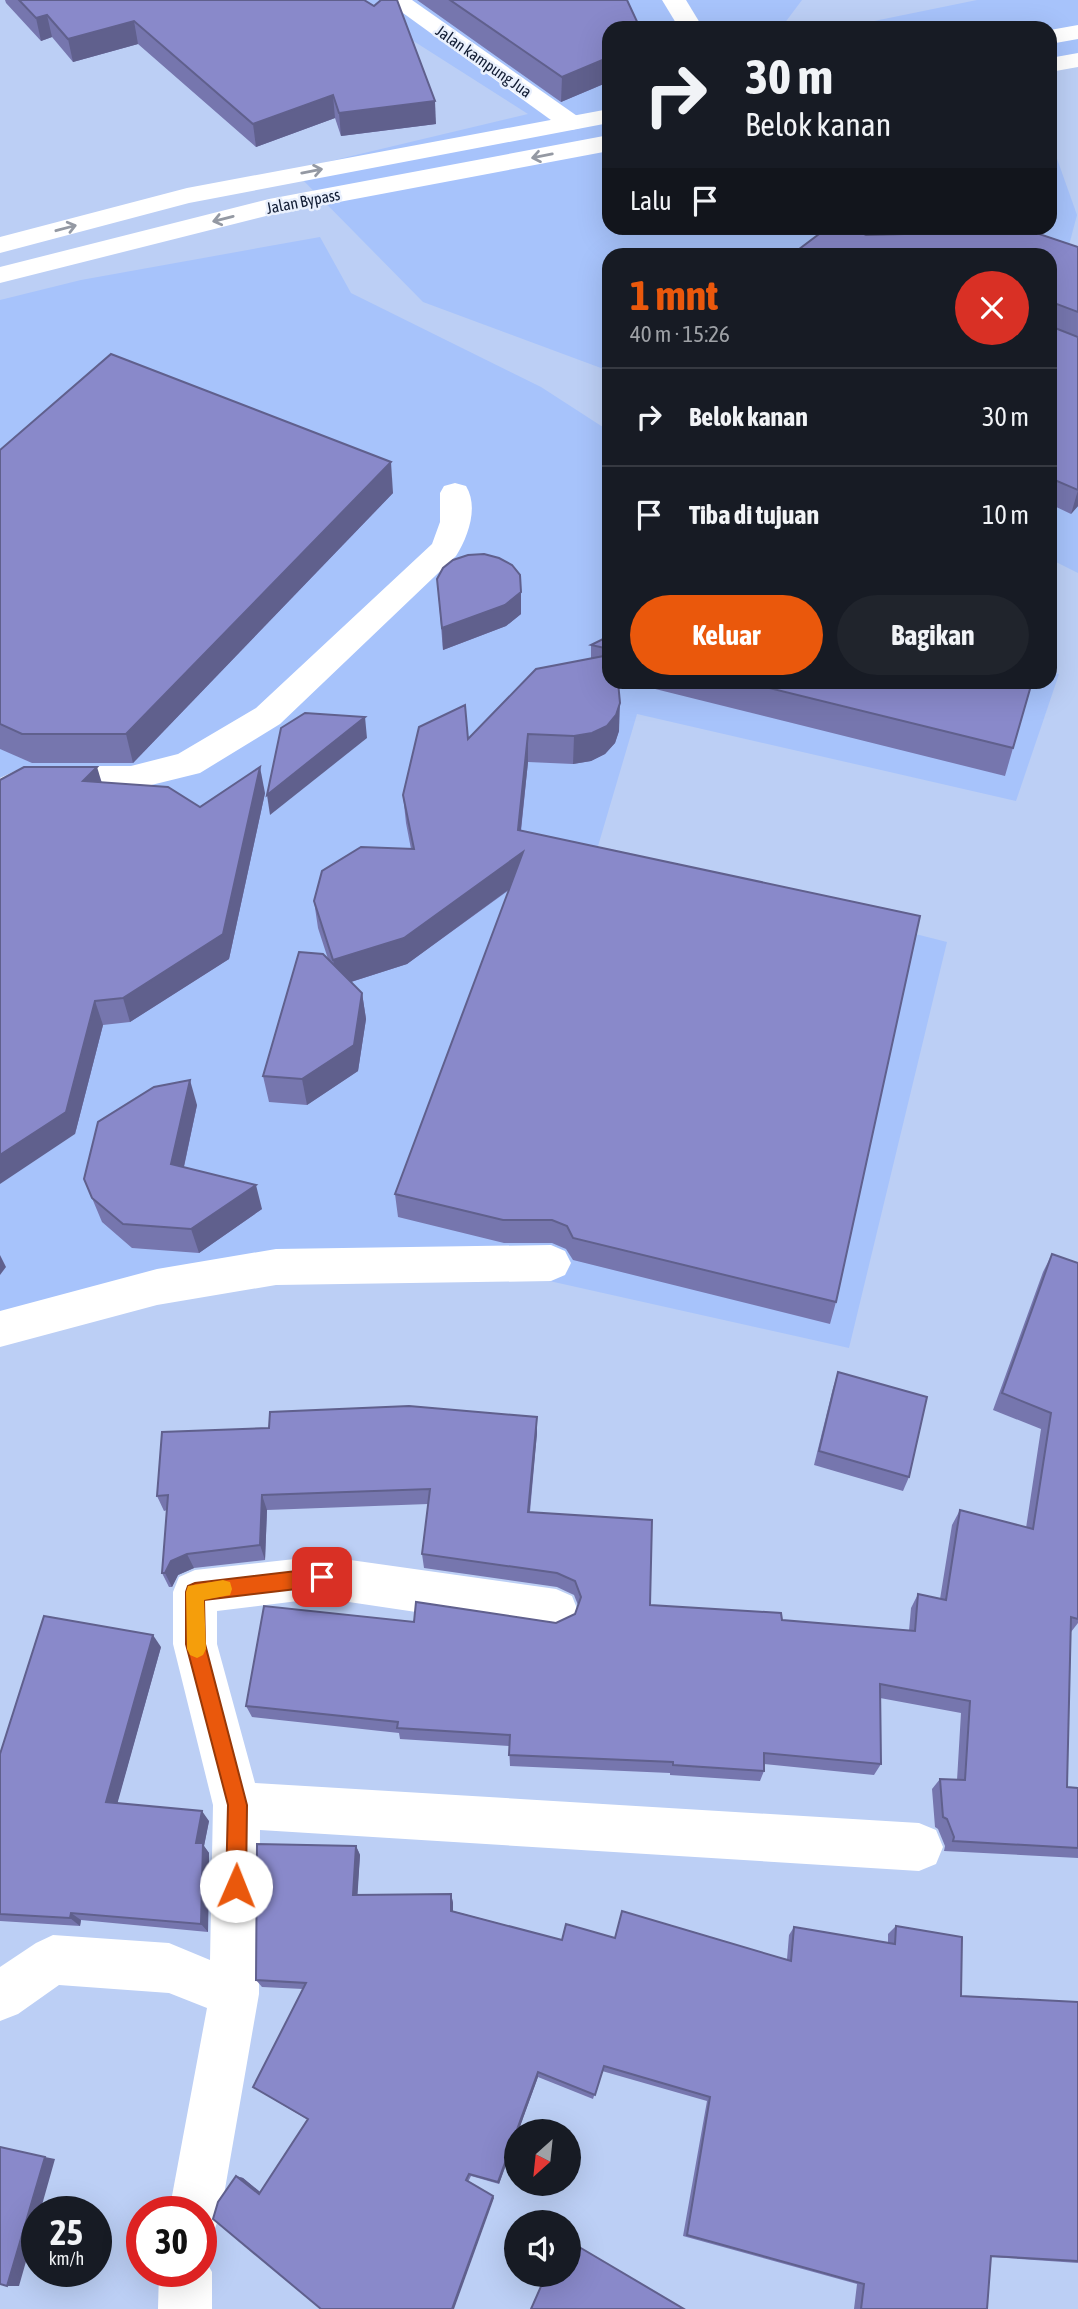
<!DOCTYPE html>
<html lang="id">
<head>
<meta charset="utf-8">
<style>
  body { margin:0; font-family:"Asap Condensed",sans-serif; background:#20242c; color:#f1f3f6; height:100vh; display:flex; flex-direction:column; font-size:26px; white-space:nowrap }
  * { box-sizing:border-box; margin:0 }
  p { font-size:23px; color:#9ea1a6 }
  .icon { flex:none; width:38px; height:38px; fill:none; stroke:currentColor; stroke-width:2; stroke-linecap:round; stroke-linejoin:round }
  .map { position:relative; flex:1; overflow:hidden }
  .sheet { position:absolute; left:602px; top:248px; width:455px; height:441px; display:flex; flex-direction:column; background:#171b24; border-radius:21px; box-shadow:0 7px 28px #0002 }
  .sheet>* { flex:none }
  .hud { position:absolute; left:602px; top:21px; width:455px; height:214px; border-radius:21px; box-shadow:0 7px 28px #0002; background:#171b24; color:#f1f3f6; overflow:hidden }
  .needle { width:46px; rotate:207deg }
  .buttons { position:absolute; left:504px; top:2119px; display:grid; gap:14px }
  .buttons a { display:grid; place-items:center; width:77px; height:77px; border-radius:50%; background:#171b24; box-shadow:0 7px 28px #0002; font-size:35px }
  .speed { position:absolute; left:21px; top:2196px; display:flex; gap:14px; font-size:35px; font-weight:700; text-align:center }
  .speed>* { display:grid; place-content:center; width:91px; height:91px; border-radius:50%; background:#171b24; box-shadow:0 7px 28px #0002; line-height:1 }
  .speed small { font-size:18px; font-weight:400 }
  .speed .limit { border:10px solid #d22; background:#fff; color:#111 }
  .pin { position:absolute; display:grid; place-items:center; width:60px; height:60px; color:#fff; margin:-30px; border-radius:14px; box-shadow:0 4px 10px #0006 }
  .me { position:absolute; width:77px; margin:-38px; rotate:1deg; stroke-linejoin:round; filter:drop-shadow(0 0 5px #0008) }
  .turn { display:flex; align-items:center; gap:24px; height:147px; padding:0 28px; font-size:32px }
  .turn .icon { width:91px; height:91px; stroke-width:2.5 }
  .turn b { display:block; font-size:49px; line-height:60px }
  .then { display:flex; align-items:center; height:66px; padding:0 28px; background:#0003; gap:14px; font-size:26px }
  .round { display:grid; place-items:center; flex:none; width:74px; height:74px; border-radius:37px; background:#20242c }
  .head { display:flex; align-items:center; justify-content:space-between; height:119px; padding:0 28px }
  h1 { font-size:42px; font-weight:700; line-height:52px; color:#ea580c }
  .cta { display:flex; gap:14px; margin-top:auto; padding:14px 28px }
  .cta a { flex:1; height:80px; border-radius:42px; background:#ea580c; color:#fff; font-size:28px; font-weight:700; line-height:80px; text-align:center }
  .cta a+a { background:#20242c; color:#f1f3f6 }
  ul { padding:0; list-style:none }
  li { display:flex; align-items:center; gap:21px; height:98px; padding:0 28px; border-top:2px solid #363941 }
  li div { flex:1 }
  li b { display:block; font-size:26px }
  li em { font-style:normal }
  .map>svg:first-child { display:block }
  .built { fill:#a7c3fb }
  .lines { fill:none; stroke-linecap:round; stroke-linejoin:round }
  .minor { fill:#fff; fill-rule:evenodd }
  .highway { fill:#fff; fill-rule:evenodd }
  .wall { fill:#7676ae }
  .shaded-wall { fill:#60608d }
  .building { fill:#8989ca; stroke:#60608d; stroke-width:2 }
  .oneway { stroke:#9499a3 }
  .route { fill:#ea580c; stroke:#983908; stroke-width:2 }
  .slow { fill:#f59e0b }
  .labels { text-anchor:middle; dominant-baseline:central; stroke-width:5; stroke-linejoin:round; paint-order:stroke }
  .far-street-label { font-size:16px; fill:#111c33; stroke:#e9f0fd }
</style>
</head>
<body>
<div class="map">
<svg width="1078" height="2309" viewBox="0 0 1078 2309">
  <rect width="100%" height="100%" fill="#bccff5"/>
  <g class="built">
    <polygon points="349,0 802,0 781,28 609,28 609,228 1050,228 1050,139 1077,215 1051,313 1050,256 609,256 609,371 423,302 293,170 528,114"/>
    <polygon points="977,0 1078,0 1078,61 1050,58 1050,28 840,28"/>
    <polygon points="320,237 351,293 541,387 609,431 609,682 1050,682 1050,672 1059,674 1016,801 637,714 596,853 947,942 849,1348 536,1278 346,1262 0,1321 0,300 81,280"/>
    <polygon points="1050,367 1078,387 1078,573 1050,559"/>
  </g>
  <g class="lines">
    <g class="minor">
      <polygon points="385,0 412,0 580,118 583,123 580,128 571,130 562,128"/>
      <polygon points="662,0 686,0 703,28 679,28"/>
      <path d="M455,483L466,486C479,507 468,537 456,556L280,724L200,773L131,790H32L0,807V778L26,766H131L178,754L256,708L432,544L440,522V493L444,486Z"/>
      <polygon points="551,1245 565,1251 571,1263 565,1275 551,1281 276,1285 157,1305 0,1347 0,1311 157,1269 276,1249"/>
      <polygon points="322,1556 556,1589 572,1596 578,1611 572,1626 556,1633 322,1598 217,1611 217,1644 255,1783 919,1823 936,1830 943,1847 936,1864 919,1871 260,1830 259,1994 221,2212 214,2231 201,2236 201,2212 169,2212 207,2008 169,1993 59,1985 18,2014 0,2021 0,1967 36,1943 53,1935 169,1943 210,1960 213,1805 173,1644 173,1592 179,1577 195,1570"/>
      <polygon points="201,2252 212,2272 212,2309 158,2309 159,2272 201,2272"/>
    </g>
    <g class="highway">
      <polygon points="1078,25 1078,39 1050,44 1050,30"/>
      <polygon points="1078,53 1078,67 1050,72 1050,58"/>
      <polygon points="609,109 609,123 189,203 0,253 0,237 187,188"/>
      <polygon points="609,135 609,151 270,215 0,283 0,267 269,199"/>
    </g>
  </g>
  <g class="wall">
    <polygon points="5,0 364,0 436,124 341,136 335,118 256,147 138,44 73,62 52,37 41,41 6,3"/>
    <polygon points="417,0 627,0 609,28 609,89 606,83 561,102"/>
    <polygon points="852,228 1036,228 1035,232 1078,247 1078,506 1071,514 1050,504 1050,256 790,256 868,235"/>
    <polygon points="0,450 393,493 133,763 32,763 0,749"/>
    <polygon points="437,579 521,592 521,614 506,626 443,650"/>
    <polygon points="609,636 609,682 619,731 615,743 605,754 591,761 573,764 528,762 521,831 836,1302 830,1324 573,1260 566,1249 552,1243 504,1243 398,1217 395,1194 509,890 407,964 351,982 362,993 366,1019 358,1071 307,1105 269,1102 263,1076 328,959 318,928 314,901 411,849 406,823 403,795 468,739 591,658 591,645"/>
    <polygon points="627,682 1032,682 1005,776"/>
    <polygon points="102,782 200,807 265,793 229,959 130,1022 103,1025 75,1134"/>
    <polygon points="197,1105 184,1167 262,1209 199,1253 132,1248 102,1222 84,1179"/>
    <polygon points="1052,1254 1078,1263 1078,1623 1071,1632 1067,1787 1078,1788 1078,1858 944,1851 945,1846 938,1829 935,1827 932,1789 940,1779 957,1780 961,1713 880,1698 881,1764 874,1775 764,1764 764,1771 760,1781 670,1775 670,1773 510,1766 509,1746 400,1739 399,1733 252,1717 246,1706 414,1622 556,1623 575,1614 578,1605 574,1595 557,1587 424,1568 422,1554 428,1504 267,1510 265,1560 194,1568 178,1575 172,1587 169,1587 162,1573 167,1510 164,1511 157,1496 537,1433 530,1512 650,1605 782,1620 909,1631 911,1608 918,1594 940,1599 952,1525 960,1510 1026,1528 1041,1429 993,1410 1043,1272"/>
    <polygon points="838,1372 909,1477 903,1491 814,1465 833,1388"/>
    <polygon points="161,1647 117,1803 209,1821 204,1846 209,1853 208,1932 81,1920 80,1926 0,1921 0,1754"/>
    <polygon points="356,1846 360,1855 357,1895 451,1894 453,1903 453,1911 562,1940 615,1938 787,1959 789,1935 794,1927 888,1943 888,1934 896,1926 961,1996 1078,2002 1078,2263 991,2257 987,2309 854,2309 857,2284 683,2236 707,2101 602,2071 593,2099 538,2077 499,2184 471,2176 468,2182 494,2198 321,2309 236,2176 243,2178 260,2192 308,2120 253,2087 303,1989 262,1987 256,1980"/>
  </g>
  <g class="shaded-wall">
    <polygon points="47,15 52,37 41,41 36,18"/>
    <polygon points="134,21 138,44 73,62 68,39"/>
    <polygon points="607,58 606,83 561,102 562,77"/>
    <polygon points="333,95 335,118 256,147 253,124"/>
    <polygon points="435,101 436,124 341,136 339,113"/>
    <polygon points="391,462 393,493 133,763 126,734"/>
    <polygon points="1078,490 1078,506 1071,514"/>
    <polygon points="521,592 521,614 506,626 443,650 442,628"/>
    <polygon points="620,703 619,731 615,743 605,754 591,761 573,764 574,736"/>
    <polygon points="365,717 367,738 270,815 267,795"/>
    <polygon points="528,734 528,762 518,856 523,852 523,879 407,964 338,986 333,960 518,830"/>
    <polygon points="97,767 105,793 83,781"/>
    <polygon points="260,767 265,793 229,959 130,1022 123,998"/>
    <polygon points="362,993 366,1019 358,1071 307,1105 302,1079"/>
    <polygon points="95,1001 103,1025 75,1134 0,1184 0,1155"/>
    <polygon points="190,1080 197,1105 179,1189 171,1164"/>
    <polygon points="256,1185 262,1209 199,1253 191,1229"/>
    <polygon points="0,1255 6,1267 0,1275"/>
    <polygon points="537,1417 537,1433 528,1527 528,1512"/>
    <polygon points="262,1495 267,1510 265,1560 260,1545"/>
    <polygon points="187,1554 194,1568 178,1575 172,1587 165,1573 171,1561"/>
    <polygon points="153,1635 161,1647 115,1812 106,1802"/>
    <polygon points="202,1811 209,1821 204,1846 209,1853 208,1932 201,1924 196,1843"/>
    <polygon points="356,1846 360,1855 357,1903 353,1895"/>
    <polygon points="451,1894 453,1903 453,1919 451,1911"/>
    <polygon points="71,1913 81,1920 80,1926 70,1918"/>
    <polygon points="538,2072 538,2077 518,2132 516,2132"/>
    <polygon points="516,2132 516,2137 499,2184 498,2182"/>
    <polygon points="45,2157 55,2159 40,2212 37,2212 37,2223 19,2286 7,2286"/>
    <polygon points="236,2176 243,2178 265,2196 259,2194"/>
    <polygon points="493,2196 494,2198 454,2309 452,2309"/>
  </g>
  <g class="building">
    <polygon points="19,0 364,0 374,6 381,0 397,0 435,101 339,113 333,95 253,124 134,21 68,39 47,15 36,18"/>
    <polygon points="450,0 627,0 640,28 609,28 609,63 607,58 562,77"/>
    <polygon points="1050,165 1053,166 1050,176"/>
    <polygon points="827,228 851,228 866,235 903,234 900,228 1035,228 1033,232 1078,247 1078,312 1057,304 1054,306 1055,328 1078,337 1078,490 1050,478 1050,256 790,256"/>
    <polygon points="111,354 391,462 126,734 22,734 0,724 0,450"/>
    <polygon points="484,554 499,558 512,565 520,575 521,592 505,605 442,628 437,579 443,568 453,560 468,555"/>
    <polygon points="609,636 609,649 591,645"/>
    <polygon points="609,655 609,682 618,682 620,703 616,715 607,726 592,733 574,736 528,734 518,830 920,916 836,1302 573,1238 567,1226 552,1220 503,1220 395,1194 523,852 404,938 333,960 314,901 322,871 361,847 414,849 403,795 419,727 465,705 468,739 536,669"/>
    <polygon points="745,682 1032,682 1013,748"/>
    <polygon points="305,713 365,717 267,795 281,728"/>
    <polygon points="24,767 97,767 83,781 168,787 200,807 260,767 223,934 123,998 95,1001 66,1112 0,1155 0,780"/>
    <polygon points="299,952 323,954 362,993 354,1045 302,1079 263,1076"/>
    <polygon points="190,1080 171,1164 256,1185 191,1229 123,1224 92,1198 84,1179 98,1122 154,1087"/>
    <polygon points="1052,1254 1078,1263 1078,1619 1071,1617 1067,1787 1078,1788 1078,1848 953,1841 954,1837 947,1819 943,1817 940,1779 965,1780 970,1701 880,1684 881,1764 764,1753 764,1771 673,1765 673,1762 509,1755 510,1735 397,1728 398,1722 246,1706 264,1606 414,1622 416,1602 556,1623 575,1614 581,1597 575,1581 557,1573 422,1554 430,1489 262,1495 260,1545 187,1554 171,1561 165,1573 162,1573 168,1495 157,1496 162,1432 269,1428 270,1412 409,1406 537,1417 528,1512 652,1520 650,1605 781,1613 782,1620 915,1631 918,1594 946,1600 960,1510 1033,1529 1051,1413 1002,1393"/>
    <polygon points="838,1372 927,1397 909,1477 819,1451"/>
    <polygon points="44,1616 153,1635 106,1802 202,1811 196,1843 203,1843 201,1924 71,1913 70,1918 0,1914 0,1754"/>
    <polygon points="257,1844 356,1846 353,1895 451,1894 451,1911 562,1940 566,1924 615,1938 622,1911 791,1961 794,1927 895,1944 896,1926 962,1937 961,1996 1078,2002 1078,2261 991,2256 987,2309 861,2309 864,2284 687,2235 710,2097 604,2066 595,2095 538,2072 498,2182 469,2174 466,2180 493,2196 452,2309 321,2309 213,2219 218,2202 236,2176 259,2194 308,2119 253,2087 306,1983 256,1980"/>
    <polygon points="0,2147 45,2157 7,2286 0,2284"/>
    <polygon points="569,2241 684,2309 531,2309 546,2275 569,2275"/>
  </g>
  <defs><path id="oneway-shaft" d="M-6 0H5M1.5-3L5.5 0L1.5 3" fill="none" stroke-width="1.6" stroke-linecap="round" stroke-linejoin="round" transform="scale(1.75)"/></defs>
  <g class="oneway">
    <use href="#oneway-shaft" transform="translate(542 156) rotate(169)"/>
    <use href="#oneway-shaft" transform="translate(312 171) rotate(-11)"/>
    <use href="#oneway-shaft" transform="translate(223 219) rotate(166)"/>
    <use href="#oneway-shaft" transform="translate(66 228) rotate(-15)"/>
  </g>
  <polygon class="route" points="322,1568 328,1570 331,1577 328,1583 322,1586 204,1600 205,1644 247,1805 246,1886 243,1893 236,1896 229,1893 226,1886 228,1805 186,1644 186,1592 188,1586 195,1583"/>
  <polygon class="slow" points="223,1580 230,1582 232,1589 230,1595 204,1600 206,1649 203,1655 197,1658 190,1655 187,1649 186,1592 188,1586"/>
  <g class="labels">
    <g class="far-street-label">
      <text transform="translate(484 61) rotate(35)">Jalan kampung Jua</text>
      <text transform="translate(303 201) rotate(-11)">Jalan Bypass</text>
    </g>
  </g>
</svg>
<div class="buttons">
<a><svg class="needle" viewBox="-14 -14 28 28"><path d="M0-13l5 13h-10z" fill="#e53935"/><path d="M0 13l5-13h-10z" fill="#9ea1a6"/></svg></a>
<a><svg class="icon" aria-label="sound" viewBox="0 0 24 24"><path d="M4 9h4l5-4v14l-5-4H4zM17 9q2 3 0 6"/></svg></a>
</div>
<div class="speed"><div>25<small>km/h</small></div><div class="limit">30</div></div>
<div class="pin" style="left:322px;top:1577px;background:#d93025"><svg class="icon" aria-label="arrive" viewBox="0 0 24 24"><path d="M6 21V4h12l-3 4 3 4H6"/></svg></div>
<svg class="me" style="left:236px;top:1886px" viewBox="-20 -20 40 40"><circle r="19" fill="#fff"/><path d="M0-13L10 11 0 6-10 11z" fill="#ea580c"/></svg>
<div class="hud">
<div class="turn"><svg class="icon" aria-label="right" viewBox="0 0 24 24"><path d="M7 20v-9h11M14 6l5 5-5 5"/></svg><div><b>30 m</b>Belok kanan</div></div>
<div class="then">Lalu<svg class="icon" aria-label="arrive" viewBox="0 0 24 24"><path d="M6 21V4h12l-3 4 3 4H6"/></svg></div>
</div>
<section class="sheet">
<div class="head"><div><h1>1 mnt</h1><p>40 m · 15:26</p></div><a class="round" style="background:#d93025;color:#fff"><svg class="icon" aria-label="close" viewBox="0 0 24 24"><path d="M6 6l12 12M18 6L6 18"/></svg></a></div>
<ul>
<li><svg class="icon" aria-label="right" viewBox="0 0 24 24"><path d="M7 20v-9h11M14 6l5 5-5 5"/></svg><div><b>Belok kanan</b></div><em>30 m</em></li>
<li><svg class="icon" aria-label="arrive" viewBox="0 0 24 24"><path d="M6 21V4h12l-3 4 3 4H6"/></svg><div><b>Tiba di tujuan</b></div><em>10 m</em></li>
</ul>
<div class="cta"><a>Keluar</a><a>Bagikan</a></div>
</section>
</div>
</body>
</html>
